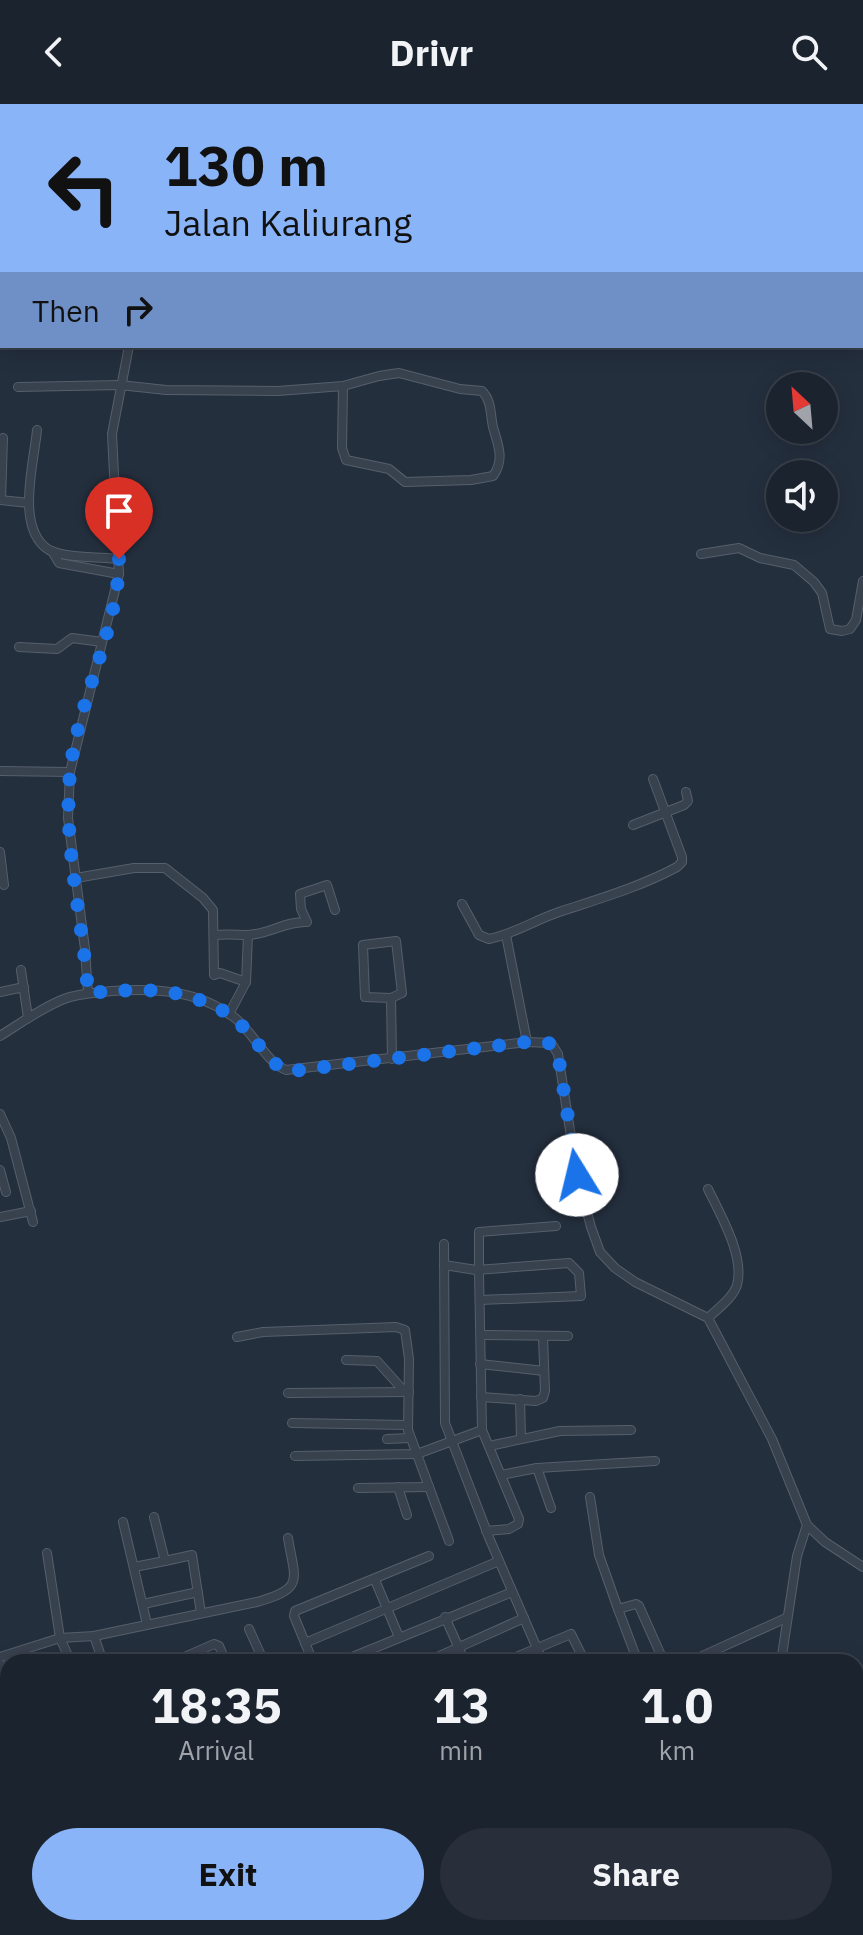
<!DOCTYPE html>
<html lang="en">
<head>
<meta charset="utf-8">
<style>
  body { margin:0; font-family:"IBM Plex Sans",sans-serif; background:#282f3a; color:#f1f3f6; height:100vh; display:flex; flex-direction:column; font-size:30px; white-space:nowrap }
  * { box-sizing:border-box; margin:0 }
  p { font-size:26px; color:#a0a4aa }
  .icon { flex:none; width:44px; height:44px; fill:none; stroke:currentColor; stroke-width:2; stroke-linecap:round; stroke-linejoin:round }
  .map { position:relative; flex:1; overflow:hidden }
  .drawer { position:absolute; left:0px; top:1550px; width:864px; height:282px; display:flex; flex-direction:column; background:#1b232e; border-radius:24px 24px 0 0; box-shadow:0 4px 20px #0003,0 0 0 2px #39404a }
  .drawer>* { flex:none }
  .top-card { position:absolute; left:0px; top:0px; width:864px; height:244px; box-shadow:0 4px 20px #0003,0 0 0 2px #39404a; background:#8ab4f8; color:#111; overflow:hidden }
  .needle { width:52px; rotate:334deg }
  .controls { position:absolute; left:766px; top:268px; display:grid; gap:16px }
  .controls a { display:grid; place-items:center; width:72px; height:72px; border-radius:50%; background:#1b232e; box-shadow:0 4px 20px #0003,0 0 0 2px #39404a; font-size:40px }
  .pin { position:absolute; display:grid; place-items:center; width:68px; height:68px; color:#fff; margin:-82px -34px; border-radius:50% 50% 50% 0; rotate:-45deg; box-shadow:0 0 8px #0007 }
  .pin .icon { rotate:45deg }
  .me { position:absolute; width:88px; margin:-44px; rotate:351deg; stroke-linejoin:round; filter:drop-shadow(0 0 6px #0008) }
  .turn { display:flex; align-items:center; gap:28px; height:168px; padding:0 32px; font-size:36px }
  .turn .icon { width:104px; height:104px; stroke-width:2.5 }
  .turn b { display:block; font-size:56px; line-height:68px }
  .then { display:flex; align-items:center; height:76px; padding:0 32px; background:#0003; gap:16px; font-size:30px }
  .eta { display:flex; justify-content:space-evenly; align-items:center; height:136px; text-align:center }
  .eta b { font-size:48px; font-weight:800; line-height:56px }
  .primary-button { display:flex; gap:16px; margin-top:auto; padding:16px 32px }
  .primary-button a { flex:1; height:92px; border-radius:48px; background:#8ab4f8; color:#111; font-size:32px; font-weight:800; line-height:92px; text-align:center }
  .primary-button a+a { background:#282f3a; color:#f1f3f6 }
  header { display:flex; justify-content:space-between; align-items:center; height:104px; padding:0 32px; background:#1b232e; font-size:36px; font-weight:800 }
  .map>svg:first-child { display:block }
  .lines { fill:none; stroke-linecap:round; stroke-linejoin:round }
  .street-casing { stroke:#565f6c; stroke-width:10 }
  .secondary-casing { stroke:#565f6c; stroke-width:14 }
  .street { stroke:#38414e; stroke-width:8 }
  .secondary { stroke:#465061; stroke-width:12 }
  .route { stroke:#1a73e8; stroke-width:14; stroke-dasharray:0 25.2 }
</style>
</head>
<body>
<header><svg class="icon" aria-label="back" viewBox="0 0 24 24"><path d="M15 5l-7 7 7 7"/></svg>Drivr<svg class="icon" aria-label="search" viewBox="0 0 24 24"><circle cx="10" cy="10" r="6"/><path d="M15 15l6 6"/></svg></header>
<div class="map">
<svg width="863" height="1831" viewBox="0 0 863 1831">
  <rect width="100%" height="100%" fill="#242f3e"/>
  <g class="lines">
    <g class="street-casing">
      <g id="street">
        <polyline points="71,0 72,2"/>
        <polyline points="169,0 169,2"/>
        <polyline points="327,0 328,2"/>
        <polyline points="539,0 539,2"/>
        <polyline points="545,0 546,2"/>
        <polyline points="0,114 2,114"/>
        <path d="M18,283L120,281L166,286L278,287L343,282L379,272L399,269L460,285L482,287C492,297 490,310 493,323C498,341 505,355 493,372L471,376L405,378L389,365L346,356L342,344L343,282"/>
        <path d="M37,326C34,359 15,425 49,446C64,454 101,453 119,455"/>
        <polyline points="0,396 29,399"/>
        <polyline points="1,396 3,334"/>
        <polyline points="52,447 59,459 119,470"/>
        <polyline points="701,450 739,444 760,454 794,461 814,478 822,489 830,525 842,527 850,525 856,516 863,477"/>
        <polyline points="19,543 57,545 72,534 102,538"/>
        <polyline points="0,667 70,668"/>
        <polyline points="633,721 684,701 688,697 686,688"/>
        <polyline points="0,748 4,781"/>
        <polyline points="76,774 134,764 165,764 203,794 213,806 214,871 220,869 246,878"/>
        <path d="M462,800L479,831L489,835C514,830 535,816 559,808C598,795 640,783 677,763L682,758V753L653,675"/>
        <path d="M215,831C226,830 237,831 248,831C269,830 286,817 307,818L301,805L300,790L327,781L335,806"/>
        <polyline points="506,831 527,938"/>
        <polyline points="21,866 28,914"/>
        <polyline points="0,888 24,883"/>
        <polyline points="88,889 85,845 68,714 70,668 119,470 112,330 129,242"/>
        <polyline points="391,894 365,893 363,841 396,837 402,889 391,894 392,955"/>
        <polyline points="229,910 246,878 248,831"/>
        <path d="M0,932C21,919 41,904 64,895C79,889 96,889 112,887C156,884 198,886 235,914C253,928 265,957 286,966L527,938L551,939L558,950L577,1071L591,1123L600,1148L615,1164L635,1178L708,1214L772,1335L807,1421L825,1438L863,1463"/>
        <polyline points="0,1010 11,1034 33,1118"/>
        <polyline points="0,1066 6,1088"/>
        <polyline points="0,1113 31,1107"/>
        <polyline points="444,1140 445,1319 490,1436 543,1558"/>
        <polyline points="444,1161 476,1166 479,1169 482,1326 519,1415 518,1420 509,1425 486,1427"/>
        <polyline points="479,1165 479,1128 556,1122"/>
        <polyline points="476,1166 569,1159 579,1169 581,1192 480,1196"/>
        <path d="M708,1214C717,1205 733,1194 737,1181C745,1152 720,1110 708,1085"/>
        <polyline points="481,1231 568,1232"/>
        <polyline points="237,1233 263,1228 396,1223 405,1226 409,1255 408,1326 449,1437"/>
        <polyline points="346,1256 377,1257 405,1288"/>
        <polyline points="480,1260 544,1267"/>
        <polyline points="288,1289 409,1288"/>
        <polyline points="481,1293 536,1297 543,1294 545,1287 543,1233"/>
        <polyline points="520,1295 521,1334"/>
        <polyline points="292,1319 407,1321"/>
        <polyline points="387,1335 410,1334"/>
        <polyline points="489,1342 560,1327 631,1326"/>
        <polyline points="295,1352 417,1350 482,1326"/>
        <polyline points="537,1364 551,1404"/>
        <polyline points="501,1371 537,1364 655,1357"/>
        <polyline points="398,1383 407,1411"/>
        <polyline points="358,1384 429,1383"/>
        <polyline points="590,1393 599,1451 618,1505 636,1500 639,1502 664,1558"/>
        <polyline points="123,1418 147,1520"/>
        <polyline points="47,1449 60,1534 71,1558"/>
        <polyline points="165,1457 192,1451 201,1509"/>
        <polyline points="134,1463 165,1457 154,1413"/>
        <polyline points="375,1476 399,1533"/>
        <polyline points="143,1500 198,1488"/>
        <polyline points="618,1505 638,1558"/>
        <polyline points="445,1513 465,1558"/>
        <polyline points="249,1525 264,1558"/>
        <polyline points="94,1532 103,1558"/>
        <polyline points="305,1539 499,1457"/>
        <path d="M0,1553L60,1534L94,1532L257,1498C305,1484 295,1477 288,1434"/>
        <polyline points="173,1558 214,1540 219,1542 226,1558"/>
        <polyline points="313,1558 294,1512 295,1507 429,1452"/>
        <polyline points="340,1558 512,1488"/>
        <polyline points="426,1558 524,1514"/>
        <polyline points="504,1558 571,1530 585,1558"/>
        <polyline points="689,1558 786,1514"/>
        <polyline points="781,1558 797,1452 807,1421"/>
        <polyline points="0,1560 8,1578"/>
        <polyline points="3,1672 8,1671"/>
        <polyline points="856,1798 863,1794"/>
        <polyline points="36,1824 38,1831"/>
        <polyline points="220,1824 223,1831"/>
        <polyline points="287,1824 291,1831"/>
        <polyline points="324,1824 328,1831"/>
        <polyline points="393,1824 397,1831"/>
        <polyline points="454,1824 457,1831"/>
        <polyline points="750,1824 753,1831"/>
        <polyline points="115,1829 129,1824"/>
        <polyline points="790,1830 803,1824"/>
        <polyline points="188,1831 206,1824"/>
        <polyline points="336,1831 353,1824"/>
        <polyline points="717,1831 725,1824"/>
      </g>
    </g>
    <g class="secondary-casing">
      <g id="secondary">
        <polyline points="113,1824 116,1831"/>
        <polyline points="70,1831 93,1824"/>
      </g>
    </g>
    <use href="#street" class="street"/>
    <use href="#secondary" class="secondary"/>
  </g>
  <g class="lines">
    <path class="route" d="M119,455C119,526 76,599 70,670C63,741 83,817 88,889C141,885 178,881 227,909C246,920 271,962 285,966C294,968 307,965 316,964L527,938C541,937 552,935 558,950L577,1071"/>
  </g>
</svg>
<div class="controls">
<a><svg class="needle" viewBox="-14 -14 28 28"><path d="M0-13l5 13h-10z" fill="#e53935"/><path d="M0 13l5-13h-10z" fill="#a0a4aa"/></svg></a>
<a><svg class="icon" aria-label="sound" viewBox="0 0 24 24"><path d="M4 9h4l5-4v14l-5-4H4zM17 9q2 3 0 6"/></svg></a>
</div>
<div class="pin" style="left:119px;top:455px;background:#d93025"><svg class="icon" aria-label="arrive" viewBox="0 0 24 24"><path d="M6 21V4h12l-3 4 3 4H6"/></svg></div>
<svg class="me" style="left:577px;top:1071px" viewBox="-20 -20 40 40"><circle r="19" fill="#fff"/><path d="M0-13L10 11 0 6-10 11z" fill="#1a73e8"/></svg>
<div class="top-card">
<div class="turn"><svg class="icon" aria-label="left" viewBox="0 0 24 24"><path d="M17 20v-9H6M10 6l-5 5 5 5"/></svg><div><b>130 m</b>Jalan Kaliurang</div></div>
<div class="then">Then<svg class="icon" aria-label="right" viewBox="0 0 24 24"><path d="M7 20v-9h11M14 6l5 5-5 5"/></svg></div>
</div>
<section class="drawer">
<div class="eta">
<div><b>18:35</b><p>Arrival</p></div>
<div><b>13</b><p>min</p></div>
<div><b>1.0</b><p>km</p></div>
</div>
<div class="primary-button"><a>Exit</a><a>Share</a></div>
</section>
</div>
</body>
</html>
